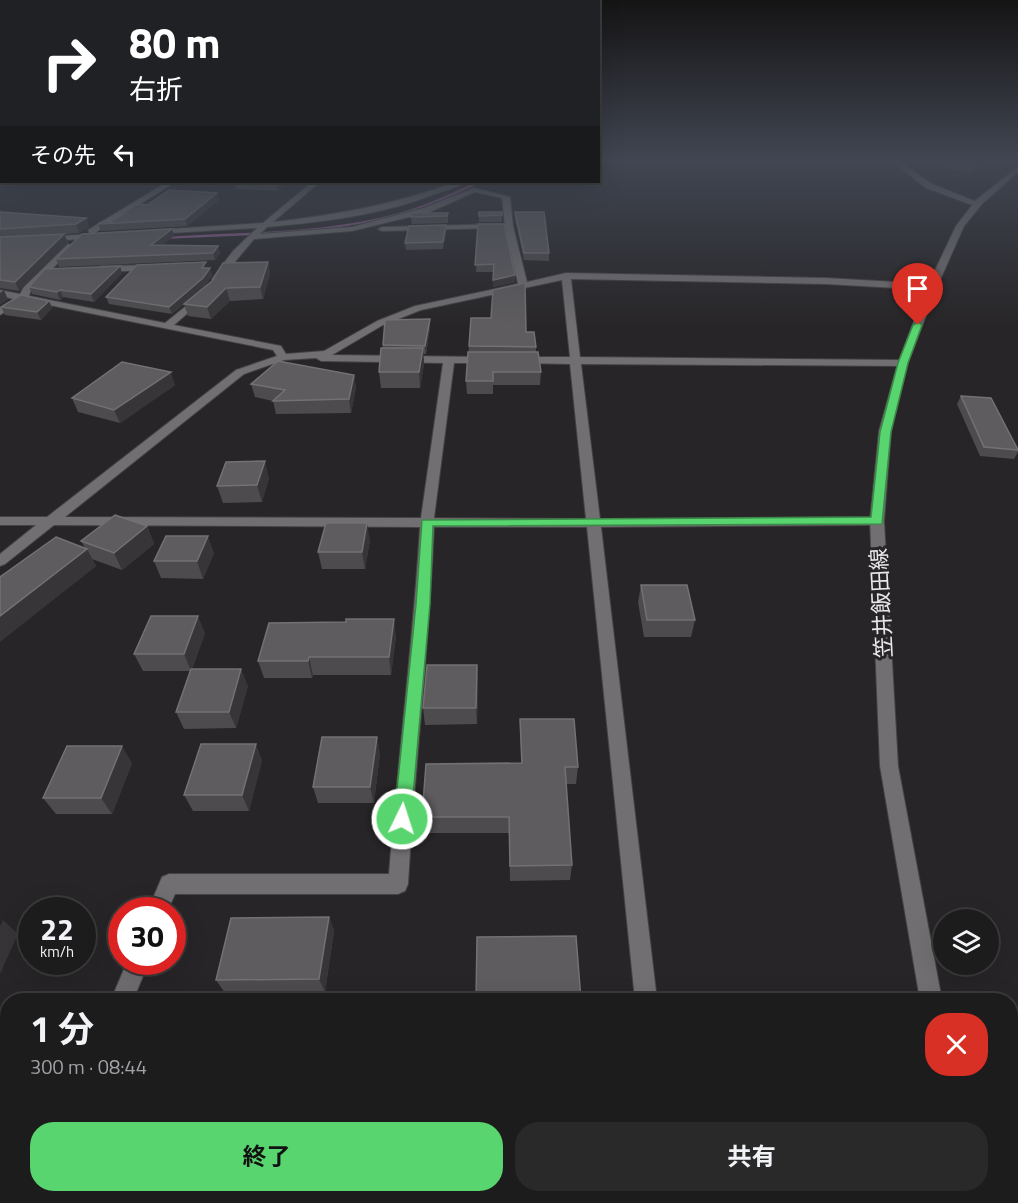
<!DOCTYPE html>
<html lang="ja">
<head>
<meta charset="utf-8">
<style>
  body { margin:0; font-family:"Titillium Web","Noto Sans JP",sans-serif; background:#2a292a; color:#f1f3f6; height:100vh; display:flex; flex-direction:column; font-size:22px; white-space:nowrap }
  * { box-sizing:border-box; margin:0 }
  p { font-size:20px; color:#a0a1a4 }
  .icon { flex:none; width:33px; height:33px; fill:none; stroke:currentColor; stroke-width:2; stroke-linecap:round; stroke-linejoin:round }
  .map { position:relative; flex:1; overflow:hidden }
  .side { position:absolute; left:0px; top:993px; width:1018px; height:210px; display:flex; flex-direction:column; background:#1d1c1d; border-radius:24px 24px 0 0; box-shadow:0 6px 24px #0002,0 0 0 2px #3b3a3b }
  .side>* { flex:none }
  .hud { position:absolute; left:0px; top:0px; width:600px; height:183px; box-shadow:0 6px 24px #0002,0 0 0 2px #3b3a3b; background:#202124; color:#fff; overflow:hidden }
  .fabs { position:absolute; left:933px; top:909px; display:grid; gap:12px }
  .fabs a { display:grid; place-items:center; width:66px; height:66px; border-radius:50%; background:#1d1c1d; box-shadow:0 6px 24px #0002,0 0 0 2px #3b3a3b; font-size:30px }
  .speed { position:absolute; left:18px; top:897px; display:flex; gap:12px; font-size:30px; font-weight:700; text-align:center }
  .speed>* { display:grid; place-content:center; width:78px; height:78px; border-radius:50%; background:#1d1c1d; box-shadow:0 6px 24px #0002,0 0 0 2px #3b3a3b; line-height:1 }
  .speed small { font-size:15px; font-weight:400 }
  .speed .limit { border:9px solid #d22; background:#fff; color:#111 }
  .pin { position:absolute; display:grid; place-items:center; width:51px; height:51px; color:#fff; margin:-62px -26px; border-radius:50% 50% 50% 0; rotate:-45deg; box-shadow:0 0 6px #0007 }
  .pin .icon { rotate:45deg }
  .me { position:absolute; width:66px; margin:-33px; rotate:4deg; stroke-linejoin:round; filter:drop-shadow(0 0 4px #0008) }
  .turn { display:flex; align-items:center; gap:21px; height:126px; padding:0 30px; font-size:27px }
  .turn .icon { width:78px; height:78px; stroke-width:2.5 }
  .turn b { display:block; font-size:42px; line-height:51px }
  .then { display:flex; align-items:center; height:57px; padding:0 30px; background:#0003; gap:12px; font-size:22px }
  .round { display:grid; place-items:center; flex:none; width:63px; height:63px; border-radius:24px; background:#2a292a }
  .headline { display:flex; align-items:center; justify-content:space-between; height:102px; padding:0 30px }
  h1 { font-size:36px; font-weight:700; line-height:45px }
  .cta { display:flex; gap:12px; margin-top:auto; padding:12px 30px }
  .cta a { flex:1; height:69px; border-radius:24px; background:#59d56f; color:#111; font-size:24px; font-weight:700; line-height:69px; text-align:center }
  .cta a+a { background:#2a292a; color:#f1f3f6 }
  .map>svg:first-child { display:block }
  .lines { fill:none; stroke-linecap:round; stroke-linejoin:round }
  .stream { fill:#8b5b8b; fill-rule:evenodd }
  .river { fill:#8b5b8b; fill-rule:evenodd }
  .street-casing { stroke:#444244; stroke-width:2 }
  .secondary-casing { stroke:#444244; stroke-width:2 }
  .street { fill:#716f71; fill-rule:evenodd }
  .secondary { fill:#716f71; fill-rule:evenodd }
  .wall { fill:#4d4b4d }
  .shaded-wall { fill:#373537 }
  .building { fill:#5e5c5e; stroke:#737173; stroke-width:1.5 }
  .route { fill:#59d56f; stroke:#3a8a48; stroke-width:1.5 }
  .labels { text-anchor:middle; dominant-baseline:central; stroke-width:6; stroke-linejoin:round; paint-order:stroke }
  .street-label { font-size:22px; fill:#e9e7e9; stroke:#272527 }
</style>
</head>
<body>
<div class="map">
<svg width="1018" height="1203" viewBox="0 0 1018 1203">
  <rect width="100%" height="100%" fill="#272527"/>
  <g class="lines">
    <path class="stream" d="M476,182H480C471,188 461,192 451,196C361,237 259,234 162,239L160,238L162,237C239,232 320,234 395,214C423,207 449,194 476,182Z"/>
    <polygon class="river" points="2,166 2,182 5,182 0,183"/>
    <g class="street-casing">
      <g id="street">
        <polygon points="889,159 896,159 932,184 982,204 975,206 926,188"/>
        <polygon points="167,182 175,182 93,234 102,234 102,238 48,241 44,239 48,237 90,234 88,230"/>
        <path d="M312,182H320L273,222C337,215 396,204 456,182H465C456,188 445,191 435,194C382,215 323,222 267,227L260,234L352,227L424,208L474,188L510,197L513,226L527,282L566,273L826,278L932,284L937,287L932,290L826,284L571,279L580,357L903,360L908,363L903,366L581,364L600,519L877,517L884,521L877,525L601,527L657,1000H635L587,527H434C429,646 415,765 408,884L405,891L398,894H175L168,910H148L162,877L169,874H389C398,758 413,643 420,527L54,525L5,564L0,566V554L36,525H0V517H47L236,370L277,356L273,350L24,300L0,315V308L14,299L0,296V290L20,294L24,287L68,244L75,246L31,290L29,296L165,323L201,294L204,295V299L174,325L281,346L286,354L324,351L377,321L415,306L518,284L505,226L502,198L475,192L430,212L352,231L254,239L219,281L216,282L212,279L233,251L257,228L153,234L149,232L153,230L263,223ZM562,280L570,357H519L514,360L519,363L570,364L586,519L434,518L454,363H486L491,360L486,357L332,355L383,325L421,310ZM316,358L321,361L443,363L421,518L65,517L244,374L284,360Z"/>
        <polygon points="499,224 500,226 496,228 382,231 378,229 382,227"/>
        <polygon points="155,265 155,269 152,270 101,272 97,269 101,266"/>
        <polygon points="127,962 149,962 133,1000 111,1000"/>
        <polygon points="8,1185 8,1196 57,1196 54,1203 3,1203 0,1196 4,1187"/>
        <polygon points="654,1196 680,1196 681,1203 655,1203"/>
      </g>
    </g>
    <g class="secondary-casing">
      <g id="secondary">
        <polygon points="1018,167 1018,172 982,204 964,226 937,287 908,363 891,431 884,521 898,766 942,1000 920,1000 880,766 870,521 879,431 898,363 927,287 956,226 976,200"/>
        <polygon points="953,1196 979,1196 981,1203 955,1203"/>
      </g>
    </g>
    <use href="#street" class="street"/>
    <use href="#secondary" class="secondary"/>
  </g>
  <g class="wall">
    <polygon points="925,159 1001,159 971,173 924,162"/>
    <polygon points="236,182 288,182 277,191 236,189 235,183"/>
    <polygon points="217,193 219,200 187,226 101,231 98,224 111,222 147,205"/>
    <polygon points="0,212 86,218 89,227 79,233 65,234 68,243 19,291 0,288"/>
    <rect x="479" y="212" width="23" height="10"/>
    <polygon points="515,212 549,253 549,261 524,260 515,219"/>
    <polygon points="448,213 448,223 412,224 411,217"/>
    <polygon points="478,224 515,282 493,287 494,272 476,272"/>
    <polygon points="446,225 446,232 443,249 406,250 405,243"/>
    <polygon points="174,236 162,245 218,246 220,253 215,260 59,267 56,259"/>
    <polygon points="268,262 270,274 263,299 230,301 211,319 188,316 184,304"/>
    <polygon points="207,268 212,275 205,286 172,314 109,304 106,297"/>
    <polygon points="122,273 94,302 63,297 60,300 32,294 29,287"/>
    <polygon points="49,301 52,308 41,320 5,315 1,307"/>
    <polygon points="430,327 426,354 423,354 424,364 420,388 381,388 379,372 383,345"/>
    <polygon points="526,332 536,347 536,352 541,372 540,385 493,385 493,394 467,394 466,381 469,346"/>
    <polygon points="354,375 356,388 351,413 276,414 273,401 255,397 251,384"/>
    <polygon points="175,385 120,423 78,412 72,398"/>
    <polygon points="961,396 1018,449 1018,452 1014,459 980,456 957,404"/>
    <polygon points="269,478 262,502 223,503 217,486"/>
    <polygon points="147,526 154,544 122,570 92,559 96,566 0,641 0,577 85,548 81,541"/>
    <polygon points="370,540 365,569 322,569 318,552"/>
    <polygon points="214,553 203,579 161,578 154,561"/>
    <polygon points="641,585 695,620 691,637 644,637 638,602"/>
    <polygon points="346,622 396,636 391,675 313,675 312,678 264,678 258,661"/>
    <polygon points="205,633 192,669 248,686 236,728 184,729 176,712 190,671 143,671 134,654"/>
    <polygon points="477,665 478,682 477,724 425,725 423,708"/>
    <polygon points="520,719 578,767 576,784 566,784 572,865 570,880 510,881 509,833 424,833 422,817 521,763"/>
    <polygon points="380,753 374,803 318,803 313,787"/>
    <polygon points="262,760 249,811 193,811 184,795"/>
    <polygon points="132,763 112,814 56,814 43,798"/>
    <polygon points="329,917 334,931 325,992 225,993 216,980"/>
  </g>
  <g class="shaded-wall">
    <polygon points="976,159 1001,159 971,173"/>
    <polygon points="280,182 288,182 277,191 276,185"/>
    <polygon points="217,193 219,200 187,226 185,219"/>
    <polygon points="86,218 89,227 79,233 76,224"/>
    <polygon points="446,225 446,232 443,249 443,242"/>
    <polygon points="172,229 174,236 154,252 151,245"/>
    <polygon points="64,234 68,243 19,291 15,282"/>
    <polygon points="218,246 220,253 215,260 213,253"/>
    <polygon points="268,262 270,274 263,299 260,287"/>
    <polygon points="120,266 122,273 94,302 91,294"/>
    <polygon points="210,268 212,275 205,286 172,314 169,307"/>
    <polygon points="515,275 515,282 493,287 493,280"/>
    <polygon points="226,288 230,301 211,319 207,307"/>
    <polygon points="4,290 8,300 0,305 0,293"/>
    <polygon points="60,290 63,297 60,300 57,292"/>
    <polygon points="49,301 52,308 41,320 37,312"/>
    <polygon points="430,319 430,327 426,354 425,346"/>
    <polygon points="423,348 424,364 420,388 419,372"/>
    <polygon points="171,372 175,385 120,423 114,410"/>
    <polygon points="354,375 356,388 351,413 349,399"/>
    <polygon points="265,461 269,478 262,502 257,485"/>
    <polygon points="367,523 370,540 365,569 362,552"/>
    <polygon points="147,526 154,544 122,570 114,553"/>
    <polygon points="208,536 214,553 203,579 197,561"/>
    <polygon points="87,549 96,566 0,642 0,616"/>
    <polygon points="198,616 205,633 191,671 184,654"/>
    <polygon points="394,619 396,636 391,675 389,657"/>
    <polygon points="309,657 313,675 312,678 308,661"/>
    <polygon points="477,665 478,682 477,724 476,708"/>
    <polygon points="241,669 248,686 236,728 229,712"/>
    <polygon points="377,737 380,753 374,803 370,787"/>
    <polygon points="256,744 262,760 249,811 242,795"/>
    <polygon points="122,746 132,763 112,814 101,798"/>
    <polygon points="329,917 334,931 325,992 319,979"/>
    <polygon points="3,920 18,934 0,974 0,926"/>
  </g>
  <g class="building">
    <polygon points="236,182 280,182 276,185 235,183"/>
    <polygon points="169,190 217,193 185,219 98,224 104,221 111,222 137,204 147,205"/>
    <polygon points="0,212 86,218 76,224 0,229"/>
    <polygon points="479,212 502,212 502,215 479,216"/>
    <polygon points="515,212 544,212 549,253 524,253"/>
    <polygon points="412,213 448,213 447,216 411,217"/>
    <polygon points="478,224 504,224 515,275 493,280 494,264 475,265"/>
    <polygon points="446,225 443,242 405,243 409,226"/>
    <polygon points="172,229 151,245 218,246 213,253 56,259 82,234"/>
    <polygon points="64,234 15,282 0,280 0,237"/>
    <polygon points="206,262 202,268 210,268 203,278 169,307 106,297 137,265"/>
    <polygon points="268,262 260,287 226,288 207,307 184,304 212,281 223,263"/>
    <polygon points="120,266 91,294 60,290 57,292 29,287 45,269"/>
    <polygon points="525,283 526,332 534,332 536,347 469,346 471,318 491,318 493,290"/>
    <polygon points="21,295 49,301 37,312 1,307"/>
    <polygon points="430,319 425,346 383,345 385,320"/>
    <polygon points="381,348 423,348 419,372 379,372"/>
    <polygon points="468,352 538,352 541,372 493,372 493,381 466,381"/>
    <polygon points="278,361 354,375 349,399 273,401 285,390 251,384"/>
    <polygon points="122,362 171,372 114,410 72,398"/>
    <polygon points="961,396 991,398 1018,450 984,447"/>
    <polygon points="265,461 257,485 217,486 226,462"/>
    <polygon points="115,515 147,526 114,553 81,541"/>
    <polygon points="326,523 367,523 362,552 318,552"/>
    <polygon points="166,536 208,536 197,561 154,561"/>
    <polygon points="56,537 87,549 0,616 0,577"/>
    <polygon points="641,585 687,585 695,620 647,620"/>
    <polygon points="151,616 198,616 184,654 134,654"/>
    <polygon points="346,619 394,619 389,657 309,657 308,661 258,661 269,623 346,622"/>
    <polygon points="427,665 477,665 476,708 423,708"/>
    <polygon points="191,669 241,669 229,712 176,712"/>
    <polygon points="520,719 574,719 578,767 565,767 572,865 510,866 509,817 422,817 426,764 522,763"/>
    <polygon points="322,737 377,737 370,787 313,787"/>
    <polygon points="201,744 256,744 242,795 184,795"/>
    <polygon points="67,746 122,746 101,798 43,798"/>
    <polygon points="329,917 319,979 216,980 231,918"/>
    <polygon points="576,936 581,1000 476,1000 477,937"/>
  </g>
  <linearGradient id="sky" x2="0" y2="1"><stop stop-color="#151415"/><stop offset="0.49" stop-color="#414652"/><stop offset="1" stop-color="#414652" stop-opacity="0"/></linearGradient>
  <rect width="1018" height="327" fill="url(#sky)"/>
  <polygon class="route" points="918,322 922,325 908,363 891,432 882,524 433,526 430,604 411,819 408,825 402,827 396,825 394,819 416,604 422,520 871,517 880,432 898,363 913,325"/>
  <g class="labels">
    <g class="street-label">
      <text transform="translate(881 603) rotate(-93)">笠井飯田線</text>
    </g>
  </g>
</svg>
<div class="fabs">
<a><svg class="icon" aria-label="layers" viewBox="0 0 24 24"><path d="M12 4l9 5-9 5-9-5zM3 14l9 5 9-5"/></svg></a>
</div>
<div class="speed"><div>22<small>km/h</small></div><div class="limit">30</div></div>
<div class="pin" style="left:918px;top:325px;background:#d93025"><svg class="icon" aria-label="arrive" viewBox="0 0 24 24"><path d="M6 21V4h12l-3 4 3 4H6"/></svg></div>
<svg class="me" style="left:402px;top:819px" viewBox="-20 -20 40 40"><circle r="17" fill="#59d56f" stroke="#fff" stroke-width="3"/><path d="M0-11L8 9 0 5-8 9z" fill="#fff"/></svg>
<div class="hud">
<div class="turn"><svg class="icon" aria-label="right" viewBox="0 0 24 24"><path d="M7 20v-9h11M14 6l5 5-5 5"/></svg><div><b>80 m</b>右折</div></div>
<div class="then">その先<svg class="icon" aria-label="left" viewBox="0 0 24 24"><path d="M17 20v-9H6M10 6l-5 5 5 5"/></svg></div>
</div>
<section class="side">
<div class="headline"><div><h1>1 分</h1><p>300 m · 08:44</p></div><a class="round" style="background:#d93025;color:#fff"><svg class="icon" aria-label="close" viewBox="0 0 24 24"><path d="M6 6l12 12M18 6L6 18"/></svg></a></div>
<div class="cta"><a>終了</a><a>共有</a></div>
</section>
</div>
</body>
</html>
